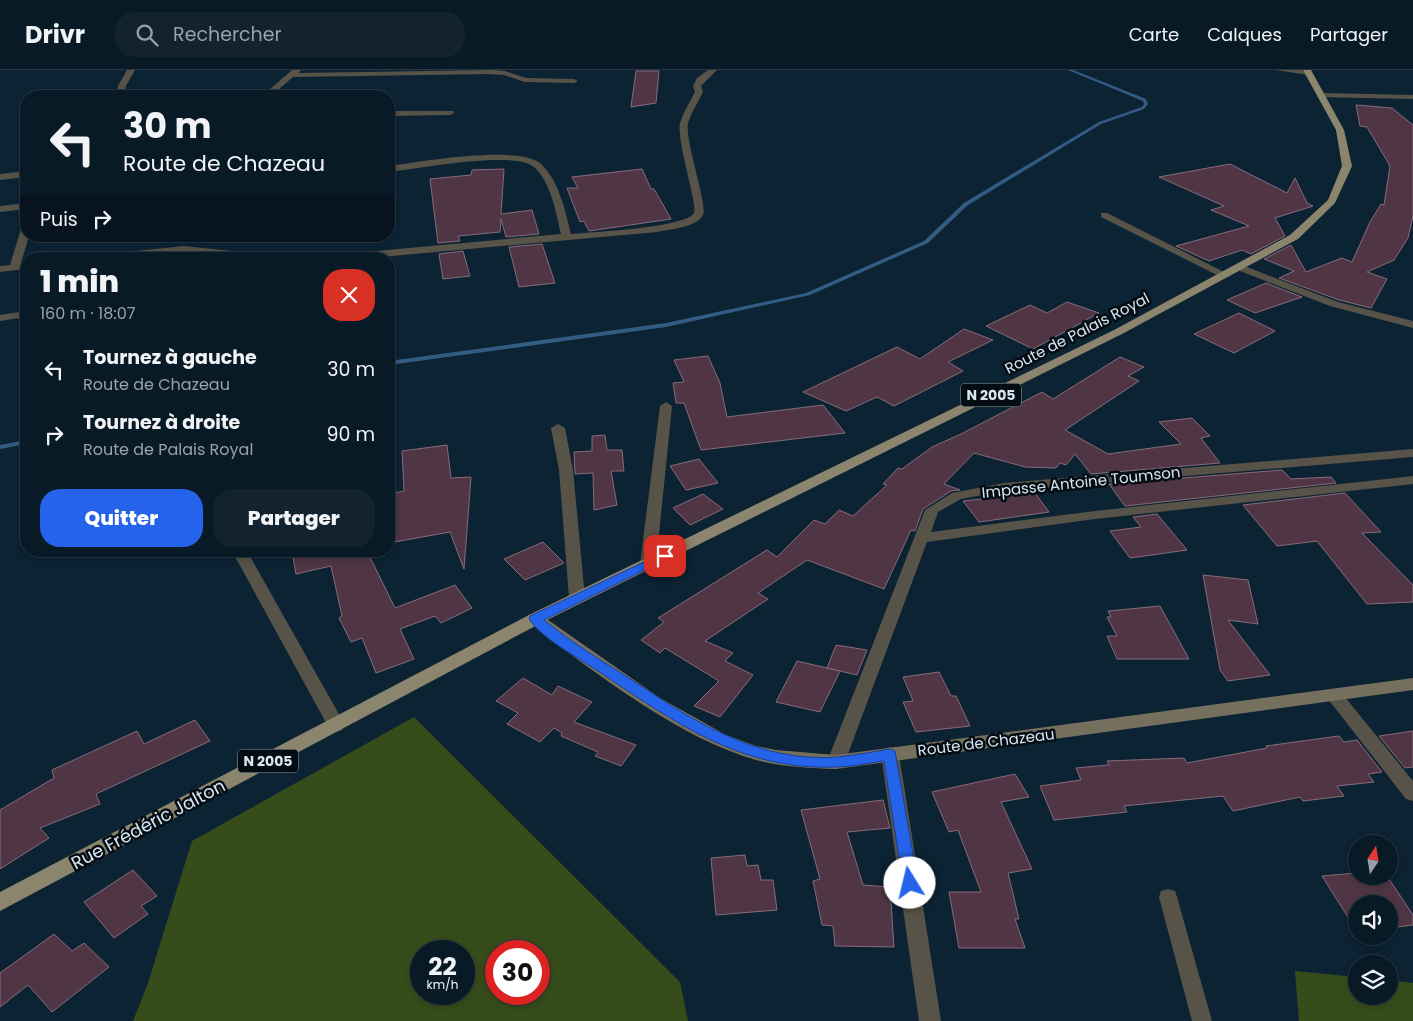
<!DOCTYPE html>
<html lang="fr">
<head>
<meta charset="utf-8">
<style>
  body { margin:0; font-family:Poppins,sans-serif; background:#12232f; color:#f1f3f6; height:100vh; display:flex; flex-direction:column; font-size:19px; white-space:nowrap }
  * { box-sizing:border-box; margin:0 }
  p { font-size:16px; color:#99a1a7 }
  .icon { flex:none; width:28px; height:28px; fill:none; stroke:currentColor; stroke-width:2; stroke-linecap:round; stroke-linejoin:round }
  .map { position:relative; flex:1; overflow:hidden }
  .sheet { position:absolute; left:20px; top:182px; width:375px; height:305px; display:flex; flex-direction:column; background:#091a27; border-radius:20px; box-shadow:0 2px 8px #0003,0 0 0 1px #293844 }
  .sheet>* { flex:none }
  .guide { position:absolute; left:20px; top:20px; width:375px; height:152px; border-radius:20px; box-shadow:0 2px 8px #0003,0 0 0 1px #293844; background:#091a27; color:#f1f3f6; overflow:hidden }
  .needle { width:32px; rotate:12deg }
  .tools { position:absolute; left:1348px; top:765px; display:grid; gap:10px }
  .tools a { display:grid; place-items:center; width:50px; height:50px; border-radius:50%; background:#091a27; box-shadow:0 2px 8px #0003,0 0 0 1px #293844; font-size:25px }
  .speed { position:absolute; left:410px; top:870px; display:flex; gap:10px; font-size:25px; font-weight:700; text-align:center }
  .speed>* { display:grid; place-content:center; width:65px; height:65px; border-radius:50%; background:#091a27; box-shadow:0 2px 8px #0003,0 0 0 1px #293844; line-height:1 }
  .speed small { font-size:12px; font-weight:400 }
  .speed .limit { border:8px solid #d22; background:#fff; color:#111 }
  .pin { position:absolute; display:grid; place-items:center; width:42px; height:42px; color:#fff; margin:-21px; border-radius:10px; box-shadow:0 2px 8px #0006 }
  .me { position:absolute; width:55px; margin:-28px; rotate:351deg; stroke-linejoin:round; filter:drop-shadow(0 0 4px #0008) }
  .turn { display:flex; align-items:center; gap:18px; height:105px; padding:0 20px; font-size:22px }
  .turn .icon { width:65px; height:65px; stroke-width:2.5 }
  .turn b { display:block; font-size:35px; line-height:42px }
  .then { display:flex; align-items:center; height:48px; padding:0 20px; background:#0003; gap:10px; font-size:19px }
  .round { display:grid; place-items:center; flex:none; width:52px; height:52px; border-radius:20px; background:#12232f }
  .headline { display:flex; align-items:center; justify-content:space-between; height:85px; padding:0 20px }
  h1 { font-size:30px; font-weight:800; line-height:38px }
  .button { display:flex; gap:10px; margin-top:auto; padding:10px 20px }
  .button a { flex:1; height:58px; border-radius:20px; background:#2563eb; color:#fff; font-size:20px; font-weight:800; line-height:58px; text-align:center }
  .button a+a { background:#12232f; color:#f1f3f6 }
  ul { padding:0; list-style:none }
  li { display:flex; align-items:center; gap:15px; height:65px; padding:0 20px }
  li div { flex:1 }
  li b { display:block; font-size:19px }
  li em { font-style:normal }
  header { display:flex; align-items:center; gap:30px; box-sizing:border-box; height:70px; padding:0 25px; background:#091a27; border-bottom:1px solid #293844 }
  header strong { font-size:24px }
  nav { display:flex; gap:28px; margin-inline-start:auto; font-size:18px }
  .search { width:350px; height:45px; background:#12232f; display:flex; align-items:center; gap:12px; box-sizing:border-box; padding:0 18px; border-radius:20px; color:#99a1a7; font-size:19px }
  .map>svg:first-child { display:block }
  .forest { fill:#374c1b; fill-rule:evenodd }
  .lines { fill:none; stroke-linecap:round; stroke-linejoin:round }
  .stream { fill:#335c82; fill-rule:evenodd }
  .building { fill:#503644; stroke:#886b7a }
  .service { fill:#575348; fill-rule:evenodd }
  .minor { fill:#575348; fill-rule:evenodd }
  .secondary { fill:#756f5d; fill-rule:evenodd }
  .primary { fill:#8c856d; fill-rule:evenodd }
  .route { fill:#2563eb; stroke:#184099 }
  .labels { text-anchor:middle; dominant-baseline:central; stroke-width:5; stroke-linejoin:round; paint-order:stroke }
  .shield { fill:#040c13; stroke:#98a5ae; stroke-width:1 }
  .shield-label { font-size:14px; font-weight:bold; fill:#d8e6f1 }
  .street-label { font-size:15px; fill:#d8e6f1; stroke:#040c13 }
  .near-street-label { font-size:18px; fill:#d8e6f1; stroke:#040c13 }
</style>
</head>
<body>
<header>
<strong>Drivr</strong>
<div class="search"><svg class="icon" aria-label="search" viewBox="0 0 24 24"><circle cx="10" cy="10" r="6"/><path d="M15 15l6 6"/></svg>Rechercher</div>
<nav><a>Carte</a><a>Calques</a><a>Partager</a></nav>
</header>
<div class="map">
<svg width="1413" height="951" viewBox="0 0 1413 951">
  <rect width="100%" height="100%" fill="#0c2334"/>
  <g class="forest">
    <path d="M414,647L680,912L688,951H133L147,916L192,771ZM421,881H464V924H421ZM496,881H539V924H496Z"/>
    <polygon points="1295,901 1356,907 1356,926 1389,926 1389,910 1413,913 1413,951 1299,951"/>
  </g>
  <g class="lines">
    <g class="stream">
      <polygon points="1068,0 1073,0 1146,29 1148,34 1144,39 1101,54 968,135 928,173 810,225 666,257 389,295 389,291 666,253 806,223 924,171 964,133 1099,52 1142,37 1144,34 1143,31"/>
      <polygon points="26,370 26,374 0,379 0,375"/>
    </g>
  </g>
  <g class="building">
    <polygon points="636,1 659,1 656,33 631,37"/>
    <polygon points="1356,35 1392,38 1413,55 1413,146 1408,168 1394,190 1367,202 1387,209 1371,238 1339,230 1279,208 1294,201 1264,189 1291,175 1306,202 1342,188 1352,192 1370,152 1381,134 1384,135 1390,96 1367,57 1360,56"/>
    <polygon points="1230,94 1287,123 1295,108 1307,133 1313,136 1275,148 1285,166 1251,184 1242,180 1209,191 1176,176 1249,156 1211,140 1224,136 1159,107"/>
    <polygon points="504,99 501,144 532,140 539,164 506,167 501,149 500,162 458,166 460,171 438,173 430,109 471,105 472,100"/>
    <polygon points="642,99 651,119 654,119 671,149 589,161 584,151 580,152 567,118 578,118 572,107"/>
    <polygon points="542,174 555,213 519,217 509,177"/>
    <polygon points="463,181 470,206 443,209 439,184"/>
    <polygon points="1266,213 1302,227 1255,243 1227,230"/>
    <polygon points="1067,232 1099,243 1033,279 986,256 1030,235 1047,243"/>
    <polygon points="1239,243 1275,261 1234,283 1194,264"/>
    <polygon points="964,259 993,270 948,292 963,301 894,336 877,327 846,341 803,322 897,277 920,289"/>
    <polygon points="708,286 720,313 727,347 823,335 845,363 701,380 684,333 676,333 673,313 684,312 674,290"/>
    <polygon points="1120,287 1144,297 1128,306 1139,311 1065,360 1108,384 1181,374 1159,352 1192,348 1210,366 1201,368 1220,393 1091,404 1075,384 1066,395 1060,393 1056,398 1025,397 974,383 944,414 960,420 951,421 923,439 915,461 911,460 884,519 807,490 758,523 768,529 705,571 733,583 725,591 753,605 720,647 694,636 719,611 665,578 660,583 641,570 664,552 658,548 767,480 777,487 814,450 825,454 839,440 853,446 887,415 883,414 898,398 902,399 932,377 961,364 1042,322 1053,329"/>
    <polygon points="605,365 607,380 622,380 624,401 611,401 617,435 594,440 593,403 575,404 574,382 592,381 592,366"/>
    <polygon points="447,375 451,408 471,407 464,499 450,462 389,473 389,424 404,421 402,381"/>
    <polygon points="699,389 718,413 686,420 670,396"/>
    <polygon points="1282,400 1291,409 1331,407 1336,413 1125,436 1109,414"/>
    <polygon points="1035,423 1049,442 979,452 963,431"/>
    <polygon points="1345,423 1381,462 1362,463 1413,515 1413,532 1367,534 1317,471 1277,476 1243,435"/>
    <polygon points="703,424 723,439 690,455 673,438"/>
    <polygon points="1157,444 1187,480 1130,488 1110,461 1141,457 1133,447"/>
    <polygon points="543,472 564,493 525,510 504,489"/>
    <polygon points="292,481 367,481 395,538 455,515 472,538 441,553 435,546 400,559 414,589 376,603 362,568 351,572 339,548 342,546 331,496 296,504"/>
    <polygon points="1203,505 1248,510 1258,554 1228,550 1270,605 1228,611 1220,600"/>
    <polygon points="1160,536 1189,589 1117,589 1107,566 1117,566 1107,547 1111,547 1108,541"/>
    <polygon points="836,575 867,580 857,605 827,598"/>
    <polygon points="797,591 840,601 820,642 776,632"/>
    <polygon points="939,602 951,626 956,626 970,656 916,662 903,632 913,631 903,607"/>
    <polygon points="523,608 552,625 558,616 592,632 574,652 636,675 621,696 595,686 598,682 561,666 562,663 554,658 540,672 507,654 518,643 496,631"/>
    <polygon points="195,650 210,671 96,724 100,734 40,758 49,768 0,799 0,740 54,708 52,700 137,661 144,674"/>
    <polygon points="1413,661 1413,697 1405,698 1379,666"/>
    <polygon points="1339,666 1344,672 1357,670 1382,702 1368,704 1374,712 1337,716 1344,726 1303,731 1300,727 1233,741 1223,726 1124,736 1127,742 1054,750 1040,716 1081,710 1076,698 1109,695 1107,691 1184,688 1187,693 1267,678 1266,676"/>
    <polygon points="1015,704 1029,727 1001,732 1032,799 1008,803 1019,849 1015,849 1025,878 959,878 949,822 981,822 958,760 949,762 932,722"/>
    <polygon points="883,730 890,758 847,762 863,815 890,817 894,877 835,876 833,856 822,855 813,811 820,809 801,740"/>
    <polygon points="745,785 747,796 758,795 761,810 773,810 777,840 716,845 711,788"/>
    <polygon points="133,800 157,826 141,836 148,844 114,868 84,832"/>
    <polygon points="1356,803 1356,806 1387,806 1413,845 1413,855 1389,858 1389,834 1356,834 1356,860 1322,806"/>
    <polygon points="54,864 72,881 84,873 109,897 52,942 28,915 0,937 0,903"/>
  </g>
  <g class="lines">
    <g class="service">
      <polygon points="26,241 26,247 0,251 0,245"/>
      <polygon points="1168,819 1175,821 1177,827 1212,951 1192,951 1159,827 1161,821"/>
    </g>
    <g class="minor">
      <polygon points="127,0 135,0 126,16 124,26 116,26 118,16"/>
      <polygon points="292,0 301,0 299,3 493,0 505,1 526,8 574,9 578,11 574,13 525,12 504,5 488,4 293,7 271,26 262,26"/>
      <path d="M708,0H717L701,16L703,22C699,31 690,44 688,54C685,72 708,136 703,145C696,158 670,159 657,162L359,189H248L184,182L119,189H81L86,186L184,176L271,185L321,186L561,164C556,143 551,112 534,97C514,80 417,99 389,102V96C419,92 519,74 541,94C559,111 565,140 571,164C591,162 685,158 694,143C698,135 676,70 680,53C683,43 690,32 695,22L693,16L697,8Z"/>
      <polygon points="1276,0 1302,0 1312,3 1308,5"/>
      <polygon points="1321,23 1413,25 1413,29 1318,27 1318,23"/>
      <polygon points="453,41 454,43 450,45 389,46 389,41"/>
      <polygon points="26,101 26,107 0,110 0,104"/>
      <polygon points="26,133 26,139 0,142 0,136"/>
      <polygon points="1101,143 1107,143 1230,205 1229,207 1221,207 1101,147"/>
      <polygon points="26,156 26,166 29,166 21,193 26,193 26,199 0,202 0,196 10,195 21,159"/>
      <polygon points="1239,194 1338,232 1413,251 1413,258 1330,236 1235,199 1235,195"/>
      <polygon points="666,332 672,336 656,494 648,499 640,494 660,336"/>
      <polygon points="558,354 565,358 573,400 585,528 583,532 571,532 569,528 559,400 551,358"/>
      <polygon points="1413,379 1413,387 1004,421 961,429 938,442 931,462 1095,441 1413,406 1413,414 1095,449 927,472 845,692 842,697 836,699 830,697 827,692 925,440 952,423 1004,413"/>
      <polygon points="232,481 247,481 345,655 342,660 336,662 330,660"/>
      <polygon points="1334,619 1340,621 1413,711 1413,731 1406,729 1328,629 1325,625 1328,621"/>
      <polygon points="890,677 896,679 899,684 941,951 919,951 881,684 884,679"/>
    </g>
    <path class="secondary" d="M535,544L541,545L660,628L726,665L756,676L776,680L836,685L1413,608V620L836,699C809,698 782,697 756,690C684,670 600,607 540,561L527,549L529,545Z"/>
    <polygon class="primary" points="1303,0 1311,0 1344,60 1352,96 1335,133 1298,169 1122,264 541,553 0,841 0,822 529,545 1114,260 1290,165 1328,130 1342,96 1336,60"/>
  </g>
  <path class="route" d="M665,482L669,483V488L544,550C572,573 604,592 635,612C696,653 760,693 838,687C855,685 873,682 890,679L895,681L918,813L916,817L910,819L905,817L903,813L884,691C868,693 852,697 836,697C741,701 673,651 598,601C579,588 541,568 529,549L530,546Z"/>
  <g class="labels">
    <g class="shield">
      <rect x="961" y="313.5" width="60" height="23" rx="4"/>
      <rect x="238" y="679.5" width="60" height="23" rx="4"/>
    </g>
    <g class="shield-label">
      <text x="991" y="325">N 2005</text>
      <text x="268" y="691">N 2005</text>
    </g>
    <g class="street-label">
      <text transform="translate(1077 263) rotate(-27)">Route de Palais Royal</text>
      <text transform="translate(1081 412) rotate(-6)">Impasse Antoine Toumson</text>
      <text transform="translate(986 672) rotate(-7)">Route de Chazeau</text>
    </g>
    <g class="near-street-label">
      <text transform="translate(148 754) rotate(-28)">Rue Frédéric Jalton</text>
    </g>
  </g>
</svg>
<div class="tools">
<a><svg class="needle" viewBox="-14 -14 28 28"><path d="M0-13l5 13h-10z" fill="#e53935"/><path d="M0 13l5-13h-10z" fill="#99a1a7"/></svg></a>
<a><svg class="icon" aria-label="sound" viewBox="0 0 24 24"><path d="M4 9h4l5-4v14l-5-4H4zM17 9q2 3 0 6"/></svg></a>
<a><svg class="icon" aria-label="layers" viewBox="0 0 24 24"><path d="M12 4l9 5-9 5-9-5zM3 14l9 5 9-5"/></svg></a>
</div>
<div class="speed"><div>22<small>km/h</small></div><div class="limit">30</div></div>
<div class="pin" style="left:665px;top:486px;background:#d93025"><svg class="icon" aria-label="arrive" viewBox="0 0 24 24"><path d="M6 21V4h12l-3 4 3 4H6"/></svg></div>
<svg class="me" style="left:910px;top:813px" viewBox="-20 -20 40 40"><circle r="19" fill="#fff"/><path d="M0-13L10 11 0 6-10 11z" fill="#2563eb"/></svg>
<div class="guide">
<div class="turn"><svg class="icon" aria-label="left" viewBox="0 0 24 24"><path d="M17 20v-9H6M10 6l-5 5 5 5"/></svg><div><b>30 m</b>Route de Chazeau</div></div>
<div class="then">Puis<svg class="icon" aria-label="right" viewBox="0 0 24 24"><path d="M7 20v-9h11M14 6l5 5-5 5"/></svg></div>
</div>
<section class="sheet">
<div class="headline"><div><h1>1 min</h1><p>160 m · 18:07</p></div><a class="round" style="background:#d93025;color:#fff"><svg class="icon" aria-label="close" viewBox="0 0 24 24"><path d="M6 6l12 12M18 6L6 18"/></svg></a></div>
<ul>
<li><svg class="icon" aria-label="left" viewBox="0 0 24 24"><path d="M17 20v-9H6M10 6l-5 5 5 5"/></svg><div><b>Tournez à gauche</b><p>Route de Chazeau</p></div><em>30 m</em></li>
<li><svg class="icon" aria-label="right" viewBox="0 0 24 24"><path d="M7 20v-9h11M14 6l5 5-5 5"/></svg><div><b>Tournez à droite</b><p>Route de Palais Royal</p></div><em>90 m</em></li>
</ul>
<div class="button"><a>Quitter</a><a>Partager</a></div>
</section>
</div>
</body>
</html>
